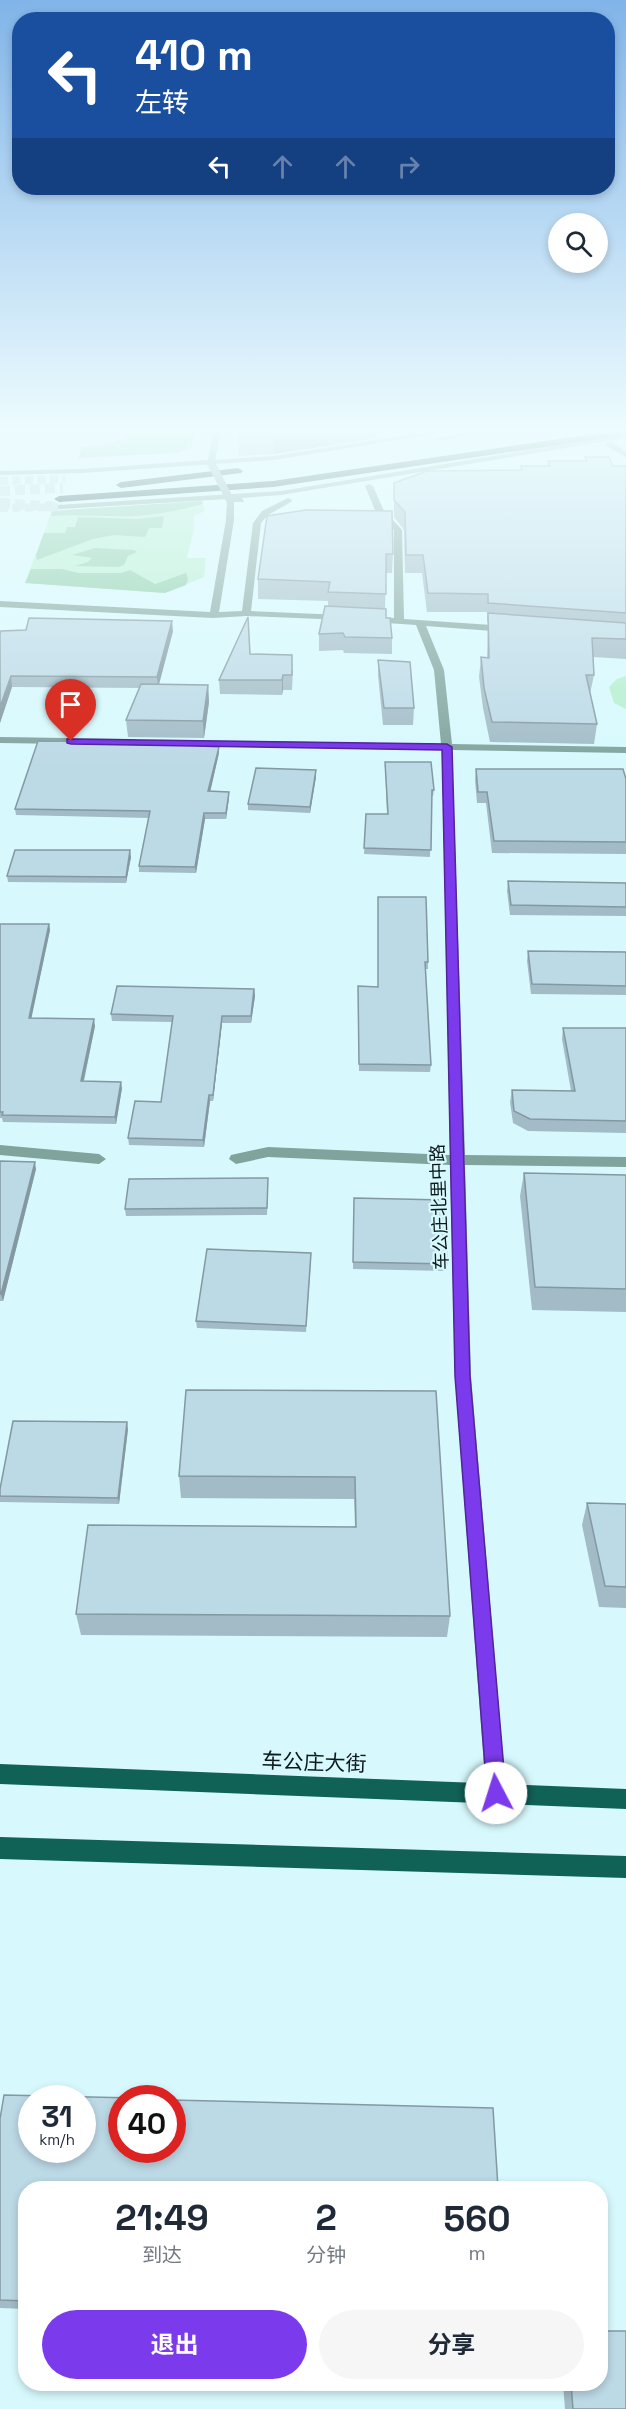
<!DOCTYPE html>
<html lang="zh">
<head>
<meta charset="utf-8">
<style>
  body { margin:0; font-family:"Space Grotesk","Noto Sans SC",sans-serif; background:#f6f6f7; color:#1f2937; height:100vh; display:flex; flex-direction:column; font-size:22px; white-space:nowrap }
  * { box-sizing:border-box; margin:0 }
  p { font-size:20px; color:#747a83 }
  .icon { flex:none; width:33px; height:33px; fill:none; stroke:currentColor; stroke-width:2; stroke-linecap:round; stroke-linejoin:round }
  .map { position:relative; flex:1; overflow:hidden }
  .drawer { position:absolute; left:18px; top:2181px; width:590px; height:210px; display:flex; flex-direction:column; background:#fff; border-radius:24px; box-shadow:0 3px 9px #0003 }
  .drawer>* { flex:none }
  .banner { position:absolute; left:12px; top:12px; width:603px; height:183px; border-radius:24px; box-shadow:0 3px 9px #0003; background:#1a4fa0; color:#fff; overflow:hidden }
  .fabs { position:absolute; left:548px; top:213px; display:grid; gap:12px }
  .fabs a { display:grid; place-items:center; width:60px; height:60px; border-radius:50%; background:#fff; box-shadow:0 3px 9px #0003; font-size:30px }
  .speed { position:absolute; left:18px; top:2085px; display:flex; gap:12px; font-size:30px; font-weight:700; text-align:center }
  .speed>* { display:grid; place-content:center; width:78px; height:78px; border-radius:50%; background:#fff; box-shadow:0 3px 9px #0003; line-height:1 }
  .speed small { font-size:15px; font-weight:400 }
  .speed .limit { border:9px solid #d22; background:#fff; color:#111 }
  .pin { position:absolute; display:grid; place-items:center; width:51px; height:51px; color:#fff; margin:-62px -26px; border-radius:50% 50% 50% 0; rotate:-45deg; box-shadow:0 0 6px #0007 }
  .pin .icon { rotate:45deg }
  .me { position:absolute; width:66px; margin:-33px; rotate:355deg; stroke-linejoin:round; filter:drop-shadow(0 0 4px #0008) }
  .turn { display:flex; align-items:center; gap:21px; height:126px; padding:0 24px; font-size:27px }
  .turn .icon { width:78px; height:78px; stroke-width:2.5 }
  .turn b { display:block; font-size:42px; line-height:51px }
  .lanes { display:flex; align-items:center; height:57px; padding:0 24px; background:#0003; justify-content:center; gap:30px; direction:ltr }
  .lanes .off { opacity:.35 }
  .eta { display:flex; justify-content:space-evenly; align-items:center; height:102px; text-align:center }
  .eta b { font-size:36px; font-weight:700; line-height:42px }
  .button { display:flex; gap:12px; margin-top:auto; padding:12px 24px }
  .button a { flex:1; height:69px; border-radius:36px; background:#7c3aed; color:#fff; font-size:24px; font-weight:700; line-height:69px; text-align:center }
  .button a+a { background:#f6f6f7; color:#1f2937 }
  .map>svg:first-child { display:block }
  .green { fill:#b4efcc }
  .forest { fill:#88cba4 }
  .lines { fill:none; stroke-linecap:round; stroke-linejoin:round }
  .minor-tunnel { stroke:#b9d7db; stroke-width:8; stroke-dasharray:8 4.5; stroke-linecap:butt }
  .highway-tunnel { stroke:#b9d7db; stroke-width:10; stroke-dasharray:10 5; stroke-linecap:butt }
  .minor { fill:#80a39c; fill-rule:evenodd }
  .major { fill:#106156; fill-rule:evenodd }
  .highway { fill:#14443d; fill-rule:evenodd }
  .minor-bridge { stroke:#80a39c; stroke-width:8 }
  .wall { fill:#a2bbc6 }
  .shaded-wall { fill:#8498a1 }
  .building { fill:#bcd9e6; stroke:#8498a1; stroke-width:1.5; fill-rule:evenodd }
  .route { fill:#7c3aed; stroke:#51269a; stroke-width:1.5 }
  .labels { text-anchor:middle; dominant-baseline:central; stroke-width:4.5; stroke-linejoin:round; paint-order:stroke }
  .street-label { font-size:18px; fill:#0c191a; stroke:#d7f9fd }
  .near-street-label { font-size:21px; fill:#0c191a; stroke:#d7f9fd }
</style>
</head>
<body>
<div class="map">
<svg width="626" height="2409" viewBox="0 0 626 2409">
  <rect width="100%" height="100%" fill="#d7f9fd"/>
  <g class="green">
    <polygon points="202,501 205,511 194,516 194,530 187,558 206,558 204,577 165,593 25,583 52,511"/>
    <polygon points="626,676 626,709 614,703 609,687 617,679"/>
  </g>
  <g class="forest">
    <path d="M134,431H195L190,449L174,453L78,458L82,447C101,445 119,444 134,431Z"/>
    <path d="M202,501L203,504C180,510 157,515 134,516C106,517 79,514 51,516L52,511Z"/>
    <polygon points="164,516 162,528 149,528 145,537 114,535 93,539 37,560 36,555 44,533 65,533 67,527 75,527 78,517 137,519"/>
    <polygon points="95,548 134,550 137,552 128,556 124,565 118,567 75,566 88,562 92,558 72,555"/>
    <polygon points="31,569 62,569 78,573 121,573 130,570 155,584 186,573 188,579 186,585 165,593 25,583"/>
  </g>
  <g class="lines">
    <g class="minor-tunnel">
      <polyline points="0,481 65,479"/>
      <polyline points="0,508 61,507"/>
    </g>
    <g class="highway-tunnel">
      <polyline points="0,491 63,488"/>
      <polyline points="0,503 61,507"/>
    </g>
    <g class="minor">
      <polygon points="213,431 221,431 215,460 274,456 433,431 452,431 274,460 82,473 0,475 0,471 82,469 208,460"/>
      <polygon points="470,431 486,431 439,441 435,439"/>
      <polygon points="626,434 626,438 281,495 242,498 244,502 234,502 234,520 219,612 242,611 253,523 262,511 288,498 292,500 291,502 268,515 261,523 251,611 342,615 345,616 345,620 246,616 213,618 0,607 0,601 210,612 226,520 227,499 61,509 58,509 58,505 281,491"/>
      <polygon points="606,442 612,442 626,452 626,457 606,446"/>
      <polygon points="369,484 373,486 383,509 402,530 404,619 506,626 511,629 506,632 426,626 444,670 452,744 626,747 626,753 452,750 465,1155 626,1157 626,1167 465,1165 471,1376 506,1793 503,1800 496,1803 489,1800 486,1793 455,1376 450,1165 268,1157 236,1164 229,1159 231,1155 268,1147 450,1155 442,750 182,746 177,743 182,740 441,744 434,670 416,625 372,622 367,619 372,616 394,618 394,530 375,510 365,486"/>
      <polygon points="0,737 134,739 139,742 134,745 0,743"/>
      <polygon points="0,1145 99,1154 106,1159 99,1164 0,1155"/>
    </g>
    <g class="major">
      <polygon points="0,1764 626,1789 626,1809 0,1784"/>
      <polygon points="0,1837 626,1856 626,1878 0,1859"/>
    </g>
    <g class="highway">
      <polygon points="614,431 626,431 626,435 273,487 59,502 54,499 59,496 273,481"/>
      <polygon points="238,468 243,471 241,473 121,488 116,485 121,482"/>
    </g>
    <polyline class="minor-bridge" points="211,463 230,500"/>
  </g>
  <g class="wall">
    <polygon points="239,431 383,431 383,432 377,432 375,438 274,454 239,456 238,437"/>
    <polygon points="585,457 613,466 626,466 626,659 593,657 594,675 590,694 597,724 594,744 490,742 483,708 479,677 481,657 487,658 488,622 487,622 487,612 427,612 422,573 405,573 404,530 394,517 394,483 521,470 521,466 547,466 548,461 585,461"/>
    <polygon points="267,516 393,554 392,573 386,573 385,609 386,618 392,638 392,654 344,653 343,650 319,651 319,634 328,606 328,601 258,599 258,579"/>
    <polygon points="173,631 159,684 208,685 209,702 204,738 128,737 126,720 140,688 12,687 0,723 0,633"/>
    <polygon points="250,654 293,670 292,690 283,690 282,695 220,694 219,680"/>
    <polygon points="378,660 414,708 413,725 383,725 378,676"/>
    <polygon points="202,742 202,746 219,753 210,791 229,792 229,798 226,819 205,819 196,873 139,872 139,866 149,818 16,815 15,809"/>
    <polygon points="385,762 434,790 433,796 432,796 430,857 364,854 366,814 387,814"/>
    <polygon points="476,769 626,779 626,854 492,853 486,803 477,803 475,780"/>
    <polygon points="316,770 316,777 310,813 248,810 248,804"/>
    <polygon points="131,857 126,883 8,882 7,876"/>
    <polygon points="508,881 626,883 626,916 510,915 507,891"/>
    <polygon points="378,897 428,962 428,969 425,969 431,1065 430,1072 359,1071 358,986 378,987"/>
    <polygon points="0,924 49,924 50,930 31,1018 95,1026 84,1081 122,1088 116,1124 3,1122 2,1118 0,1118"/>
    <polygon points="528,951 626,952 626,995 531,994 527,961"/>
    <polygon points="254,989 255,996 251,1023 222,1023 213,1101 210,1101 204,1147 129,1145 128,1138 161,1102 172,1022 112,1021 111,1014"/>
    <polygon points="563,1028 626,1028 626,1133 528,1131 513,1123 510,1102 512,1090 571,1091 562,1039"/>
    <polygon points="0,1161 36,1169 3,1301 0,1301"/>
    <polygon points="524,1173 626,1175 626,1312 532,1310 520,1196"/>
    <polygon points="268,1185 267,1215 126,1216 125,1209"/>
    <polygon points="354,1198 447,1264 446,1271 353,1269"/>
    <polygon points="311,1260 306,1332 197,1328 196,1321"/>
    <polygon points="436,1391 450,1616 447,1637 81,1635 76,1614 355,1526 354,1499 181,1498 179,1476"/>
    <polygon points="128,1429 119,1504 0,1502 0,1489"/>
    <polygon points="587,1503 626,1504 626,1608 599,1607 582,1525"/>
    <polygon points="0,2119 26,2188 26,2309 0,2308"/>
    <polygon points="563,2384 600,2384 626,2409 565,2409"/>
  </g>
  <g class="shaded-wall">
    <polygon points="298,431 377,431 375,438 274,454 273,435"/>
    <polygon points="172,621 173,631 158,688 157,677"/>
    <polygon points="283,675 283,690 282,695 282,680"/>
    <polygon points="11,676 12,687 0,723 0,707"/>
    <polygon points="208,685 209,702 204,738 203,721"/>
    <polygon points="219,747 219,753 209,797 208,791"/>
    <polygon points="316,770 316,777 310,813 310,807"/>
    <polygon points="229,792 229,798 226,819 226,813"/>
    <polygon points="204,813 205,819 196,873 195,867"/>
    <polygon points="130,850 131,857 126,883 126,877"/>
    <polygon points="49,924 50,930 30,1025 29,1018"/>
    <polygon points="254,989 255,996 251,1023 251,1016"/>
    <polygon points="222,1016 222,1023 213,1101 213,1095"/>
    <polygon points="94,1019 95,1026 82,1088 81,1081"/>
    <polygon points="121,1082 122,1088 116,1124 115,1117"/>
    <polygon points="209,1095 210,1101 204,1147 203,1140"/>
    <polygon points="35,1162 36,1169 3,1301 1,1294"/>
    <polygon points="127,1422 128,1429 119,1504 118,1498"/>
  </g>
  <g class="building">
    <polygon points="239,431 298,431 273,435 238,437"/>
    <polygon points="585,457 609,457 613,466 626,466 626,613 488,603 488,594 428,593 423,555 406,555 405,512 394,500 394,483 427,471 522,470 521,466 550,466 548,461 587,461"/>
    <polygon points="306,510 392,511 393,554 386,554 386,594 328,592 330,582 258,579 267,516"/>
    <polygon points="325,606 386,609 386,618 390,618 392,638 345,637 343,633 319,634"/>
    <polygon points="488,613 626,623 626,639 592,638 594,675 586,675 597,724 492,722 484,688 481,657 489,658"/>
    <polygon points="248,617 250,654 292,655 292,675 283,675 282,680 219,680"/>
    <polygon points="29,618 172,621 157,677 11,676 0,707 0,633 1,631 26,630"/>
    <polygon points="378,660 410,662 414,708 384,708"/>
    <polygon points="141,684 208,685 203,721 126,720"/>
    <polygon points="38,741 202,742 201,746 219,747 208,791 229,792 226,813 204,813 195,867 139,866 150,811 15,809"/>
    <polygon points="385,762 431,762 434,790 432,790 431,850 364,848 366,814 388,814"/>
    <polygon points="256,768 316,770 310,807 248,804"/>
    <polygon points="476,769 623,769 626,779 626,842 494,841 487,792 478,792"/>
    <polygon points="15,850 130,850 126,877 7,876"/>
    <polygon points="508,881 626,883 626,907 511,905"/>
    <polygon points="378,897 426,897 428,962 425,962 431,1065 359,1064 358,986 378,987"/>
    <polygon points="0,924 49,924 29,1018 94,1019 81,1081 121,1082 115,1117 2,1115 3,1112 0,1112"/>
    <polygon points="528,951 626,952 626,986 532,984"/>
    <polygon points="117,986 254,989 251,1016 222,1016 213,1095 209,1095 203,1140 128,1138 135,1101 161,1102 173,1016 111,1014"/>
    <polygon points="563,1028 626,1028 626,1121 530,1119 514,1111 512,1090 575,1091"/>
    <polygon points="0,1161 35,1162 1,1294 0,1294"/>
    <polygon points="524,1173 626,1175 626,1289 535,1287"/>
    <polygon points="268,1178 267,1208 125,1209 129,1179"/>
    <polygon points="354,1198 444,1200 447,1264 353,1262"/>
    <polygon points="207,1249 311,1253 306,1326 196,1321"/>
    <polygon points="186,1390 436,1391 450,1616 76,1614 88,1525 356,1527 355,1477 179,1476"/>
    <polygon points="13,1421 127,1422 118,1498 0,1496 0,1489"/>
    <polygon points="587,1503 626,1504 626,1587 605,1586"/>
    <path d="M4,2095L134,2098H122V2150H172V2100L493,2108L498,2188H26V2301L0,2300V2119ZM32,2098H82V2150H32Z"/>
    <polygon points="600,2331 626,2331 626,2409 573,2409 571,2384 600,2384"/>
  </g>
  <linearGradient id="sky" x2="0" y2="1"><stop stop-color="#81b4e8"/><stop offset="0.56" stop-color="#edfcfe"/><stop offset="1" stop-color="#edfcfe" stop-opacity="0"/></linearGradient>
  <rect width="626" height="768" fill="url(#sky)"/>
  <polygon class="route" points="67,739 447,744 452,747 470,1376 506,1793 503,1800 496,1803 489,1800 487,1793 455,1376 442,750 71,744 67,743"/>
  <g class="labels">
    <g class="street-label">
      <text transform="translate(439 1207) rotate(-92)">车公庄北里中路</text>
    </g>
    <g class="near-street-label">
      <text transform="translate(314 1762) rotate(2)">车公庄大街</text>
    </g>
  </g>
</svg>
<div class="fabs">
<a><svg class="icon" aria-label="search" viewBox="0 0 24 24"><circle cx="10" cy="10" r="6"/><path d="M15 15l6 6"/></svg></a>
</div>
<div class="speed"><div>31<small>km/h</small></div><div class="limit">40</div></div>
<div class="pin" style="left:71px;top:741px;background:#d93025"><svg class="icon" aria-label="arrive" viewBox="0 0 24 24"><path d="M6 21V4h12l-3 4 3 4H6"/></svg></div>
<svg class="me" style="left:496px;top:1793px" viewBox="-20 -20 40 40"><circle r="19" fill="#fff"/><path d="M0-13L10 11 0 6-10 11z" fill="#7c3aed"/></svg>
<div class="banner">
<div class="turn"><svg class="icon" aria-label="left" viewBox="0 0 24 24"><path d="M17 20v-9H6M10 6l-5 5 5 5"/></svg><div><b>410 m</b>左转</div></div>
<div class="lanes"><svg class="icon" aria-label="left" viewBox="0 0 24 24"><path d="M17 20v-9H6M10 6l-5 5 5 5"/></svg><svg class="icon off" aria-label="ahead" viewBox="0 0 24 24"><path d="M12 20V5M6 11l6-6 6 6"/></svg><svg class="icon off" aria-label="ahead" viewBox="0 0 24 24"><path d="M12 20V5M6 11l6-6 6 6"/></svg><svg class="icon off" aria-label="right" viewBox="0 0 24 24"><path d="M7 20v-9h11M14 6l5 5-5 5"/></svg></div>
</div>
<section class="drawer">
<div class="eta">
<div><b>21:49</b><p>到达</p></div>
<div><b>2</b><p>分钟</p></div>
<div><b>560</b><p>m</p></div>
</div>
<div class="button"><a>退出</a><a>分享</a></div>
</section>
</div>
</body>
</html>
